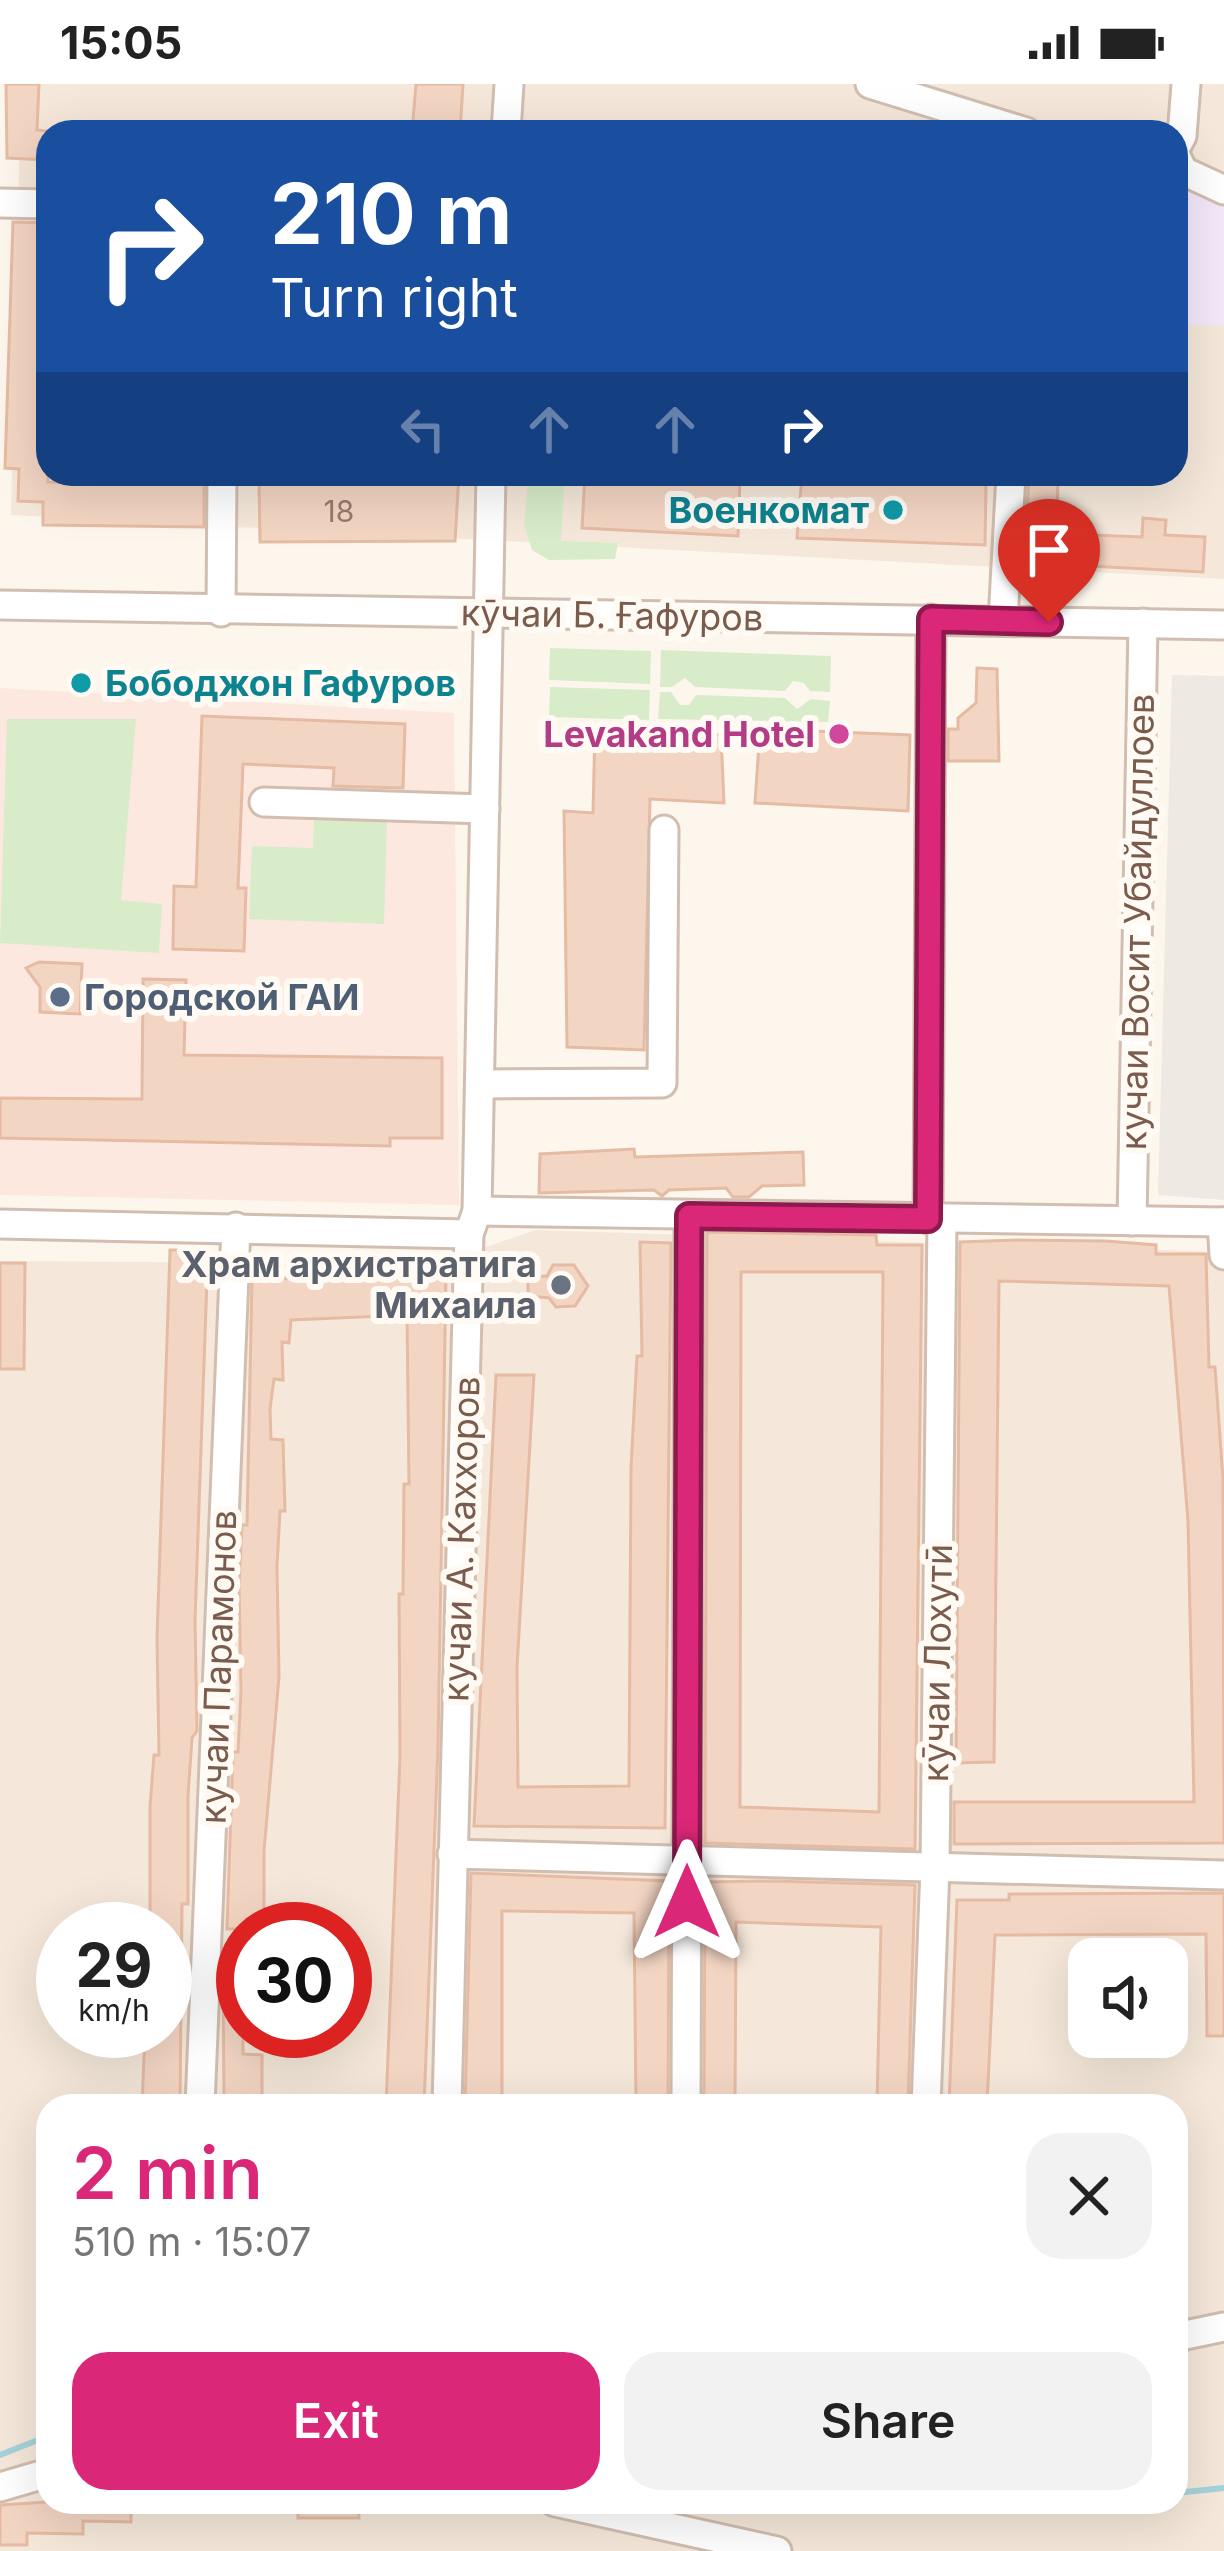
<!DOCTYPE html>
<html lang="en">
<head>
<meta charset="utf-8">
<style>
  body { margin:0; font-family:Inter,sans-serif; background:#f2f2f2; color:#222; height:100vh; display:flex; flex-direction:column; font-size:45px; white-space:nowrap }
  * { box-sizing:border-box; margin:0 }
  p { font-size:39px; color:#767676 }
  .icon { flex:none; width:66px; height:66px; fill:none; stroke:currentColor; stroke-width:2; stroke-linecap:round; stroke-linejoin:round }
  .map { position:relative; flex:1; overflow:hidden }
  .sheet { position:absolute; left:36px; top:2010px; width:1152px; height:420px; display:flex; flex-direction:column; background:#fff; border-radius:36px; box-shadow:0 12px 48px #0002 }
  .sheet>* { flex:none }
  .banner { position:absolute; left:36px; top:36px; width:1152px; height:366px; border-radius:36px; box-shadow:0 12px 48px #0002; background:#1a4fa0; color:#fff; overflow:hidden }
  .tools { position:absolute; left:1068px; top:1854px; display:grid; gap:24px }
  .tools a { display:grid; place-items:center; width:120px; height:120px; border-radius:24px; background:#fff; box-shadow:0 12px 48px #0002; font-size:60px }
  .speed { position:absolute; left:36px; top:1818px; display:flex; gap:24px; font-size:60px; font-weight:700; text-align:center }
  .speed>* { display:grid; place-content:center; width:156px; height:156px; border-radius:50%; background:#fff; box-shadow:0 12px 48px #0002; line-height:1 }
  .speed small { font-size:30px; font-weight:400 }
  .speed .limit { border:18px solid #d22; background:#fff; color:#111 }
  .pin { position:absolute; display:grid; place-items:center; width:102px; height:102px; color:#fff; margin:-123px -51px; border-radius:50% 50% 50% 0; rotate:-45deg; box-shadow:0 0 12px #0007 }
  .pin .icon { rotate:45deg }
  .me { position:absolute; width:132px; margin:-66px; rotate:0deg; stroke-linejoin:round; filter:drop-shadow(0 0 9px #0008) }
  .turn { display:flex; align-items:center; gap:42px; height:252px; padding:0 36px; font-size:54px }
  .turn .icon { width:156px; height:156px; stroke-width:2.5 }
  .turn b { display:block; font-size:84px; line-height:102px }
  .lanes { display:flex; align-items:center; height:114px; padding:0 36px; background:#0003; justify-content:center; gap:60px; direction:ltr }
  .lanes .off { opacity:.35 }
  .round { display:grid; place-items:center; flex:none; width:126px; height:126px; border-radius:36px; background:#f2f2f2 }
  .headline { display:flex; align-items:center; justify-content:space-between; height:204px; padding:0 36px }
  h1 { font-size:72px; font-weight:600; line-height:90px; color:#db2777 }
  .primary-button { display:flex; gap:24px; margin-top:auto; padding:24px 36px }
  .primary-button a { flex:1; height:138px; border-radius:36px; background:#db2777; color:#fff; font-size:48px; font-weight:600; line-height:138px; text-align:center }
  .primary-button a+a { background:#f2f2f2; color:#222 }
  .status { display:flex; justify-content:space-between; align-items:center; height:84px; padding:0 60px; background:#fff; direction:ltr }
  .status svg { height:33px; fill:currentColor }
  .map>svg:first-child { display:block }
  .residential { fill:#f5e8da; fill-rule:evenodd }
  .commercial { fill:#fde8e0 }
  .industrial { fill:#efe9e4 }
  .education { fill:#f3e8fa }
  .green { fill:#d8ecc9 }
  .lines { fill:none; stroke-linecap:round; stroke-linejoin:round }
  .stream { stroke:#a5d3da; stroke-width:6 }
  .building { fill:#f3d5c3; stroke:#e6bba3; stroke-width:3; fill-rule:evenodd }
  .minor-casing { stroke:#d1beb0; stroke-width:33 }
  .minor { stroke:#fff; stroke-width:27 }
  .route-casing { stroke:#8e194d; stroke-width:30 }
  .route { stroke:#db2777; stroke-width:21 }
  .culture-dot { fill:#0f9aa8; stroke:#fffaf3; stroke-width:4.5 }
  .hotel-dot { fill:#d1479c; stroke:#fffaf3; stroke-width:4.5 }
  .service-dot { fill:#5c6f8a; stroke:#fffaf3; stroke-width:4.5 }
  .worship-dot { fill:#6b7280; stroke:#fffaf3; stroke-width:4.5 }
  .labels { text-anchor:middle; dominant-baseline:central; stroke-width:12; stroke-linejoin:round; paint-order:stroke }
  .number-label { font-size:30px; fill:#987a6a }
  .culture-label { font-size:36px; font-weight:bold; fill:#0d838f; stroke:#fffaf3; text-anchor:end }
  .street-label { font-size:36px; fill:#7a5c4d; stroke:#fffaf3 }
  .hotel-label { font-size:36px; font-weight:bold; fill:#b23c85; stroke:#fffaf3; text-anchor:end }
  .service-label { font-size:36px; font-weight:bold; fill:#4e5e75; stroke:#fffaf3; text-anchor:start }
  .worship-label { font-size:36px; font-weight:bold; fill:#5b616d; stroke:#fffaf3; text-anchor:end }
</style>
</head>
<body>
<div class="status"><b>15:05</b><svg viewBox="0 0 49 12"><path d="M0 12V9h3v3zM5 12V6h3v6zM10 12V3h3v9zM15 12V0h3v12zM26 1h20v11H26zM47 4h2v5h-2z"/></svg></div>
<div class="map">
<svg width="1224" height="2467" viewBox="0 0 1224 2467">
  <rect width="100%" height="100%" fill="#fdf6ec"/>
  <g class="residential">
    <path d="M21,0H1224V495L11,431ZM48,48H1176V390H48Z"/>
    <path d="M536,1146L1224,1168V2467H0V1177L436,1180ZM63,1845H165V1947H63ZM243,1845H345V1947H243ZM1089,1875H1167V1953H1089ZM48,2022H1176V2418H48Z"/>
  </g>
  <polygon class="commercial" points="0,604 454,629 459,1121 0,1111"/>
  <polygon class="industrial" points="1172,591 1224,592 1224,1116 1158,1111"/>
  <polygon class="education" points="1176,72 1224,103 1224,241 1176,241"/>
  <g class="green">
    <polygon points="528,399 564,402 561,457 618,459 615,475 549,476 532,466 524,441"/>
    <polygon points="550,564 651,567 650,600 549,596"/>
    <polygon points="661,566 831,572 830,608 810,607 804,599 793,597 785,607 695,603 685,594 672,603 660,603"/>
    <polygon points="550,603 650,606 649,636 549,633"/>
    <polygon points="660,608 671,608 680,621 689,621 696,611 785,614 797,625 811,615 830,617 828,638 658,635"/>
    <polygon points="7,635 136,635 121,816 162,820 159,869 0,859"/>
    <polygon points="314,733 387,736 384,840 249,835 252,762 313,764"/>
  </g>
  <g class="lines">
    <g class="stream">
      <polyline points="0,2371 48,2352"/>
      <polyline points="1176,2409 1224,2404"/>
    </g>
  </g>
  <g class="building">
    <polygon points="6,0 39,0 37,46 48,47 47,76 7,74"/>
    <polygon points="416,0 463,0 460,48 412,48"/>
    <polygon points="13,138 48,139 48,398 204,400 204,443 43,441 43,418 18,417 19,385 5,384"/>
    <polygon points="422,390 459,390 455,457 260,458 259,397 422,399"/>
    <polygon points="585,390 740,395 738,452 582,444"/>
    <polygon points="802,390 986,397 985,461 797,454"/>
    <polygon points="1029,390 1058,390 1056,485 1024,485"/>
    <polygon points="1143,434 1166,436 1165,451 1205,453 1203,488 1090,482 1094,451 1142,453"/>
    <polygon points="977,584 997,585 999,677 948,677 948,645 958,645 958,634 976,619"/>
    <polygon points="202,632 405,640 403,704 333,702 334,684 243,680 238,804 246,804 244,867 173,865 174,802 196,803"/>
    <polygon points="595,644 721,651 724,719 650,715 644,966 567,963 564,727 593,729"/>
    <polygon points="760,645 910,651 908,727 755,719"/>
    <polygon points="39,878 82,880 80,930 40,928 40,903 26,884"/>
    <polygon points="143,895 186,896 184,971 442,974 442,1054 390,1054 390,1062 0,1054 0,1014 142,1015"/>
    <polygon points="634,1065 635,1073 803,1068 804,1101 762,1102 749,1113 733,1113 726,1104 669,1106 662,1112 654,1106 539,1109 540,1070"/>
    <path d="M707,1148L876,1151L877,1161H922L915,1765L705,1759ZM741,1188H883L879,1728L740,1723Z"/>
    <polygon points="1017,1156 1106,1157 1156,1161 1156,1170 1206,1170 1209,1283 1215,1283 1223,1395 1224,1759 954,1760 954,1718 1194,1718 1188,1437 1169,1202 999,1197 994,1678 956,1679 960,1158"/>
    <polygon points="640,1158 671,1159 665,1744 474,1742 496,1291 534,1291 517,1583 518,1703 629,1702 631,1383 637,1272 642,1272"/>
    <polygon points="170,1166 208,1166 195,1536 197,1647 192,1654 188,1712 188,1820 182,1820 180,2022 142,2022 145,1947 165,1947 165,1845 150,1845 150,1722 154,1671 159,1671 157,1554"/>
    <polygon points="0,1179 25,1179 24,1285 0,1285"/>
    <polygon points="553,1181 574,1181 588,1202 575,1222 556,1223 549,1214 528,1212 528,1193 547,1192"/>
    <polygon points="364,1189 446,1190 438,1663 424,2022 386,2022 400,1672 399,1510 403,1510 404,1400 409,1400 407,1231 291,1236 289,1259 282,1258 283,1296 274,1295 270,1325 271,1355 283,1356 285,1427 280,1427 277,1482 279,1593 264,1767 264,1845 227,1845 233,1668 238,1668 241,1607 239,1500 242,1441 247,1441 252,1194 364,1195"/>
    <polygon points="471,1789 669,1797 668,2022 636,2022 634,1829 502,1827 502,2022 465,2022"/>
    <polygon points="772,1797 915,1801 908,2022 877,2022 881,1843 736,1838 735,2022 704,2022 705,1798"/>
    <polygon points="1224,1809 1224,1952 1207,1952 1206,1850 995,1851 987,2022 949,2022 957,1816 1009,1816 1009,1810"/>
    <polygon points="223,1904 243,1904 243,1970 262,1971 262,2012 224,2012"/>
    <polygon points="48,2418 131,2418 131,2438 83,2437 83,2450 27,2449 27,2461 0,2461 0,2421"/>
    <polygon points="298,2418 358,2418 359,2434 298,2434"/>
  </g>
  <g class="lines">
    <g class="minor-casing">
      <g id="minor">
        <polyline points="870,0 1026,48"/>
        <polyline points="506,48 509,0"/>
        <polyline points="1176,63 1182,52 1186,0"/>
        <polyline points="1176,72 1183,87 1224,106"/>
        <polyline points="0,119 48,120"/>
        <polyline points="0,521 1224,541"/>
        <polyline points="221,528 222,390"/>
        <polyline points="1003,537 1011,390"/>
        <polyline points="264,718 485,725"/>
        <polyline points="480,1000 662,999 664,746"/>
        <polyline points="477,1127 1224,1138"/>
        <polyline points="928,1135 931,535"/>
        <polyline points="1132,1137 1143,539"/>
        <polyline points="1222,1138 1224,1171"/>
        <polyline points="0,1140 469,1150"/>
        <polyline points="452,1770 1224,1791"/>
        <polyline points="200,2022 236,1143"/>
        <polyline points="447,2022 469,1150 477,1127 491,390"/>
        <polyline points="686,2022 689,1133"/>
        <polyline points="926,2022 935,1783 942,1135"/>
        <polyline points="1176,2253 1224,2243"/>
        <polyline points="0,2403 48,2389"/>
        <polyline points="555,2418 777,2467"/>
      </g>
    </g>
    <use href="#minor" class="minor"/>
  </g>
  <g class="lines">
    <g class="route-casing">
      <polyline id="route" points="687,1818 689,1132 928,1135 931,535 1049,538"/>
    </g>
    <use href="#route" class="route"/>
  </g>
  <g class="culture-dot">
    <circle cx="893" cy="426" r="12"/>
    <circle cx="81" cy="599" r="12"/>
  </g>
  <circle class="hotel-dot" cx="839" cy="650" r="12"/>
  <circle class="service-dot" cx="60" cy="913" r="12"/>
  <circle class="worship-dot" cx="561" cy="1201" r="12"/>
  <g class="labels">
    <g class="number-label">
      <text x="339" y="427">18</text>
    </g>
    <g class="culture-label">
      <text x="869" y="426">Военкомат</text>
      <text x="105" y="599" text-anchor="start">Бободжон Гафуров</text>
    </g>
    <g class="street-label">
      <text transform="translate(612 531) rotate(1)">кӯчаи Б. Ғафуров</text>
      <text transform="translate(1137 838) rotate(-89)">кучаи Восит Убайдуллоев</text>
      <text transform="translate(461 1455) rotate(-88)">кучаи А. Каххоров</text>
      <text transform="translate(937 1579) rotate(-89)">кӯчаи Лохутӣ</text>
      <text transform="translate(218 1583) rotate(-88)">кучаи Парамонов</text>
    </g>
    <g class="hotel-label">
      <text x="815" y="650">Levakand Hotel</text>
    </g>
    <g class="service-label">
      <text x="84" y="913">Городской ГАИ</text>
    </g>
    <g class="worship-label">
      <text x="537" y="1180">Храм архистратига<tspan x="537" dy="41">Михаила</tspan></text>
    </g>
  </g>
</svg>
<div class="tools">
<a><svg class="icon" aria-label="sound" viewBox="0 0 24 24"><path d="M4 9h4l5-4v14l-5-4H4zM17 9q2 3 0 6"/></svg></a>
</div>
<div class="speed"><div>29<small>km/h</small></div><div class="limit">30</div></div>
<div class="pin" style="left:1049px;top:538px;background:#d93025"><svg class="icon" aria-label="arrive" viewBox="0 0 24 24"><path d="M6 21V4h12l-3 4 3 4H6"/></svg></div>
<svg class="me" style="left:687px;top:1818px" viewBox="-20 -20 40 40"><path d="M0-17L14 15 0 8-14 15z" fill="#db2777" stroke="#fff" stroke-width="4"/></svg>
<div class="banner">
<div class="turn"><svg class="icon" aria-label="right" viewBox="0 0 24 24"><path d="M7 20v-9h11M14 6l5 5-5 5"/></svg><div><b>210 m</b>Turn right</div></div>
<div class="lanes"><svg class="icon off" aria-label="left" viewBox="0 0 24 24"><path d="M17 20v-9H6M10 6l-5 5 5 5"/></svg><svg class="icon off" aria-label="ahead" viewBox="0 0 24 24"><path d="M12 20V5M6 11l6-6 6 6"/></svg><svg class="icon off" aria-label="ahead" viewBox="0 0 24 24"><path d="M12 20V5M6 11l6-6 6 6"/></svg><svg class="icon" aria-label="right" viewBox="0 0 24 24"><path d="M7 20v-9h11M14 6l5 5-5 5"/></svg></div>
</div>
<section class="sheet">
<div class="headline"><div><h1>2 min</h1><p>510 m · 15:07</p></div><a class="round"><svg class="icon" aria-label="close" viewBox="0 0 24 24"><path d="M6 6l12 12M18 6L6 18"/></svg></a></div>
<div class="primary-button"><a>Exit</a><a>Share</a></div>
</section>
</div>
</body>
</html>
